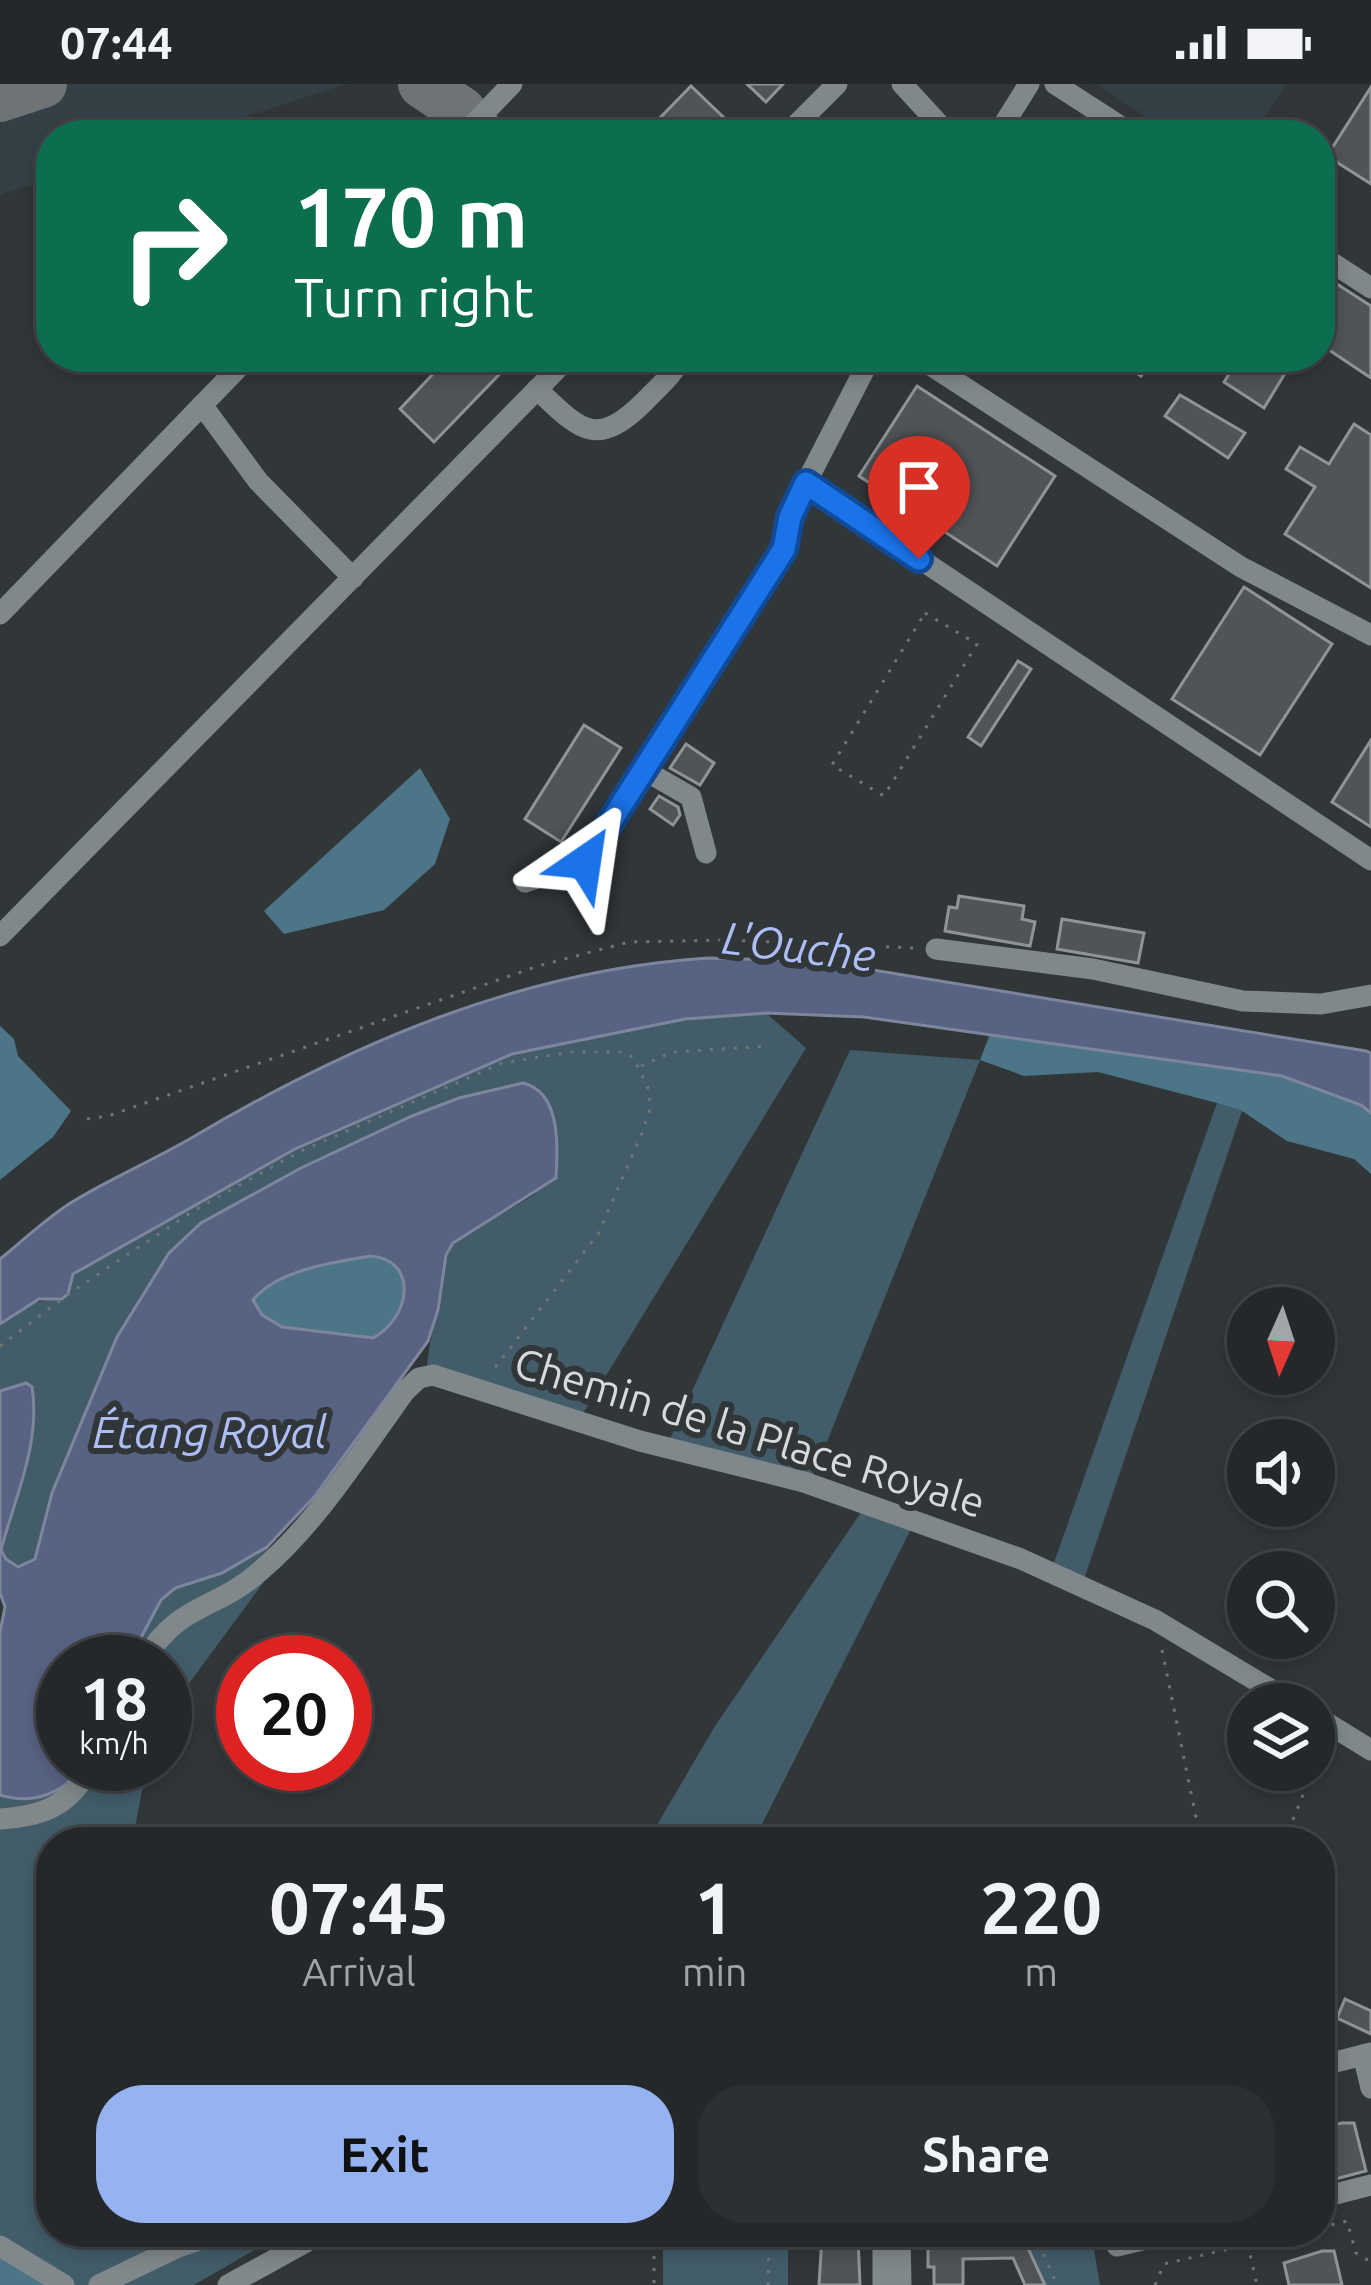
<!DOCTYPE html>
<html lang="en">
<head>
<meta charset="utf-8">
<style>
  body { margin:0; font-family:Ubuntu,sans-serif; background:#2d3033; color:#f1f3f6; height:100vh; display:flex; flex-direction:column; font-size:45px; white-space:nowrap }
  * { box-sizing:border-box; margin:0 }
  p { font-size:39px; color:#a3a6a9 }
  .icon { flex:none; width:66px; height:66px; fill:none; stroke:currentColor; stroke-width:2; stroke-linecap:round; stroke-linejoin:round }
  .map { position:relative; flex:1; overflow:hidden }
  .details { position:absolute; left:36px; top:1743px; width:1299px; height:420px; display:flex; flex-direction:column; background:#25282b; border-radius:48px; box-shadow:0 6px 18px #0003,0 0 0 3px #424447 }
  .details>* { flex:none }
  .top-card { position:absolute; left:36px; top:36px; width:1299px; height:252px; border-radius:48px; box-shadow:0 6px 18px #0003,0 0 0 3px #424447; background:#0b6e4f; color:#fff; overflow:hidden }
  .needle { width:78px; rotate:183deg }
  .controls { position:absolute; left:1227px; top:1203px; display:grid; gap:24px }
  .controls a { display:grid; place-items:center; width:108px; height:108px; border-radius:50%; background:#25282b; box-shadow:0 6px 18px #0003,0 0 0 3px #424447; font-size:60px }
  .speed { position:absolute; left:36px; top:1551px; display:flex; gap:24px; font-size:60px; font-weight:700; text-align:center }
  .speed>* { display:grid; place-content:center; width:156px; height:156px; border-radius:50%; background:#25282b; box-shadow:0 6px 18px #0003,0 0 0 3px #424447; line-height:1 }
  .speed small { font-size:30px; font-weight:400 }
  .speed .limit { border:18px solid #d22; background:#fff; color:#111 }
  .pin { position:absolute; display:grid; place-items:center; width:102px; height:102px; color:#fff; margin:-123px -51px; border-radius:50% 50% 50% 0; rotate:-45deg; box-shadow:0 0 12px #0007 }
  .pin .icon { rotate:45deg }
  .me { position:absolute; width:132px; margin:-66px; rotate:32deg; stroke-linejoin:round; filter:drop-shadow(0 0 9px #0008) }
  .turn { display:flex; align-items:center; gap:42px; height:252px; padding:0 60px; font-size:54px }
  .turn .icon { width:156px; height:156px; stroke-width:2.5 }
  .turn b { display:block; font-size:84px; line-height:102px }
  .eta { display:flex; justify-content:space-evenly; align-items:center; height:204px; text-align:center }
  .eta b { font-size:72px; font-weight:600; line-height:84px }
  .button { display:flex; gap:24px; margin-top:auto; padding:24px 60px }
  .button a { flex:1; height:138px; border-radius:48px; background:#95b2f1; color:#111; font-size:48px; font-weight:600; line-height:138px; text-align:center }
  .button a+a { background:#2d3033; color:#f1f3f6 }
  .status { display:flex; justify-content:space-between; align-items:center; height:84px; padding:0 60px; background:#25282b; direction:ltr }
  .status svg { height:33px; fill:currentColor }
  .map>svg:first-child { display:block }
  .built { fill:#344046 }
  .green { fill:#425d69 }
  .forest { fill:#4d7588 }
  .water { fill:#586282; stroke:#7e869d; stroke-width:3; fill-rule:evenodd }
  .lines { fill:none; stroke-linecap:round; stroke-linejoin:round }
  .taxiway { stroke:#6e7376; stroke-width:48 }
  .building { fill:#505458; stroke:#8f9499; stroke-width:3 }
  .path { stroke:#707577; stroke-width:3; stroke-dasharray:3 9; stroke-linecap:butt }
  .minor { stroke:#81888b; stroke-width:21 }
  .route-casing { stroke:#114b97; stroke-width:30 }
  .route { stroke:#1a73e8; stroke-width:21 }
  .labels { text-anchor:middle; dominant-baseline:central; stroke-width:12; stroke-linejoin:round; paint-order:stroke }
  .street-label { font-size:42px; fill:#d6dadb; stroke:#313639 }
  .water-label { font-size:45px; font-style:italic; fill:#adbef7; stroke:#313639 }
</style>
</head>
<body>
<div class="status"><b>07:44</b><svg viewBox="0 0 49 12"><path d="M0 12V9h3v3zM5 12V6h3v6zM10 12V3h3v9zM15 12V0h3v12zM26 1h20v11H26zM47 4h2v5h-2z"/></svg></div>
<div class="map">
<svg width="1371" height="2201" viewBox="0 0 1371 2201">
  <rect width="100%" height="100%" fill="#313639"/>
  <g class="built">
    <polygon points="0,0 347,0 187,51 51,51 51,95 0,111"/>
    <polygon points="1097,0 1286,0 1253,51 1172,51"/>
  </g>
  <g class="green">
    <path d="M766,929L806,964L579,1336L427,1285C428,1263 433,1247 438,1226C444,1203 442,1180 453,1159L535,1110L549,1020L533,1002L412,1032L247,1113L201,1138L169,1169L117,1253L52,1409L35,1475L18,1483L6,1475L1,1466L26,1299L0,1307V1240C24,1221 33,1217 62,1215L68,1210L73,1190L295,1065L512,970L685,935Z"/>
    <polygon points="850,966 980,976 810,1400 667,1361"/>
    <polygon points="1217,1019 1242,1027 1082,1501 1051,1487"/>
    <polygon points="862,1427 911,1445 753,1758 647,1758 715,1642"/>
    <polygon points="267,1463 280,1476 182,1609 165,1651 165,1578 128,1578 151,1529 175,1504 222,1489"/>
    <path d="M81,1680H153L142,1707L132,1758H51V2148H285L194,2201H47L0,2173V1711C36,1722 56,1702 81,1680Z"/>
    <rect x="663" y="2148" width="125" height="53"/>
    <polygon points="1021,2148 1091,2148 1100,2201 1045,2201"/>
  </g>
  <g class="forest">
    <polygon points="420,684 450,735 435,780 384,826 284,850 264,827"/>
    <polygon points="0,942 14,955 18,972 71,1027 53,1053 0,1096"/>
    <polygon points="990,950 1283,992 1361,1021 1371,1029 1371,1090 1354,1075 1287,1057 1242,1027 1217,1019 1098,988 1024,992 980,976"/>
    <path d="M370,1172C418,1174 412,1232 373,1254L282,1243L262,1231L253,1217C276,1186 334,1177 370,1172Z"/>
    <polygon points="0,2173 47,2201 0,2201"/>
  </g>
  <g class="water">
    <path d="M708,874L818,877L1366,967L1371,969V1029L1361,1021L1282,992L864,933L766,929L685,935L512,970L295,1065L73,1190L68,1210L62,1215H39L0,1240V1175C23,1157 46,1134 72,1118C111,1094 154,1076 193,1053C352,959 522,886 708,874Z"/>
    <path d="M523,999C561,1008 558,1063 556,1094L453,1159L446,1171L438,1226L428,1257L315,1412L267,1463L222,1489L175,1504L161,1516L128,1578H63V1680H81C68,1710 31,1721 0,1711V1548L5,1523L0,1509V1307L26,1299L32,1303C41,1359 15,1413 1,1466L6,1475L18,1483L35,1475L52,1409L117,1253L169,1169L201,1139L301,1084L412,1032L459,1014ZM370,1172C418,1175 412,1233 373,1254L282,1243L262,1231L253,1216C277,1186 334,1178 370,1172Z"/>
  </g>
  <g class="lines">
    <g class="taxiway">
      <polyline points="422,0 462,27 482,51"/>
      <polyline points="0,14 43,0"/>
    </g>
  </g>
  <g class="building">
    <polygon points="747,0 783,0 766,18"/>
    <polygon points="691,2 742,51 664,51 654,40"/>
    <polygon points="1371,3 1371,100 1327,72"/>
    <polygon points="1320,189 1371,222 1371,294 1320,260"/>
    <polygon points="449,273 516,273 434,358 400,325"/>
    <polygon points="1112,273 1154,273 1141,292"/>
    <polygon points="1240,273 1254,273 1284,291 1264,324 1224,298"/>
    <polygon points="917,302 1055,392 997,482 859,392"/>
    <polygon points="1180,311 1245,349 1228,374 1165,332"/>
    <polygon points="1354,340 1371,351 1371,504 1285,450 1315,403 1286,385 1300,363 1329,380"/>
    <polygon points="1244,503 1332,560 1260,671 1172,615"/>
    <polygon points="1018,577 1031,585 981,662 968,653"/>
    <polygon points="584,641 621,664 561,758 525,735"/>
    <polygon points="1371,656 1371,743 1332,718"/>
    <polygon points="686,660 714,679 700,701 670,684"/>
    <polygon points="659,712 678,723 680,731 673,741 650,725"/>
    <polygon points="959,812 1024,822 1022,835 1035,838 1030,862 945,847 949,823 957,824"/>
    <polygon points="1062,835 1144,849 1138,879 1057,865"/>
    <polygon points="1345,1915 1371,1927 1371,1950 1337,1934"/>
    <polygon points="1342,2039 1354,2039 1366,2087 1320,2099 1320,2044"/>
    <polygon points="928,2148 1021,2149 1045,2201 1025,2201 1013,2174 963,2175 963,2201 934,2201 934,2183 928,2183"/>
    <polygon points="822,2153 858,2153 860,2201 819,2201"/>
    <polygon points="1322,2167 1334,2167 1342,2201 1289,2201 1284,2179"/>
  </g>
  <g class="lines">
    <g class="path">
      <polygon points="925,529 977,560 884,712 832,681"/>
      <polyline points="641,982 672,968 769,962"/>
      <polyline points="87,1035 108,1032 538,882 629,858 725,856 916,864"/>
      <polyline points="0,1262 70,1209 193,1127 301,1067 502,979 571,968 621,968 633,973 649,1006 650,1025 642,1049 598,1150 491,1289"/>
      <polyline points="1162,1566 1201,1758"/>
      <polyline points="1314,1684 1325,1658"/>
      <polyline points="1284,1758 1313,1686"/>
      <polyline points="1320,2144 1347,2137 1356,2169 1371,2178"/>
      <polyline points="654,2148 654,2201"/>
      <polyline points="1034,2148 1057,2201"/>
      <polyline points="1245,2148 1257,2201"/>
      <polyline points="768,2201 769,2148"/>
      <polyline points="1155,2201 1164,2180 1302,2148"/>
    </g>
    <g class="minor">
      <polyline points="902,0 949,51"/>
      <polyline points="1055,0 1134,51"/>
      <polyline points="463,51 512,0"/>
      <polyline points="786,51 837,0"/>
      <polyline points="997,51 1029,0"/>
      <polyline points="1320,171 1371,204"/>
      <polyline points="871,273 806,399 1371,776"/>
      <polyline points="918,273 1241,483 1371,551"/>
      <path d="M537,305C580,346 596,366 645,317C658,303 674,291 681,273"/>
      <polyline points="202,321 258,397 353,494"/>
      <polyline points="0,530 240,282"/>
      <polyline points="642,685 691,713 706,769"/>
      <polyline points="525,798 585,778 784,465 790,433 806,399"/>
      <polyline points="0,852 569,273"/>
      <polyline points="936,865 1093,885 1243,917 1321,920 1371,911"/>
      <path d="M143,1578C179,1518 215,1527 259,1488C317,1439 361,1368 405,1307L419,1294L433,1291L640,1357L804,1398L1021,1475L1155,1536L1295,1620"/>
      <polyline points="1314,1631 1371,1666"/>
      <path d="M0,1735C45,1732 71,1721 92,1680"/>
      <polyline points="1363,1971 1371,2004"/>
      <polyline points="1320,1982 1371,1969"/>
      <polyline points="1320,2114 1371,2101"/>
      <polyline points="883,2148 883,2201"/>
      <polyline points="900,2148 901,2201"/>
      <polyline points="0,2162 64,2201"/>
      <polyline points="1117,2162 1176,2148"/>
      <polyline points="99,2201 178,2163 222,2148"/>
      <polyline points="228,2201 324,2148"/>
    </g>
  </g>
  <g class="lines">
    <g class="route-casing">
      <polyline id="route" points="585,778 784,465 790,433 806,399 919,475"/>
    </g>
    <use href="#route" class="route"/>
  </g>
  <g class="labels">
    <g class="street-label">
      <text transform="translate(750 1348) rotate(17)">Chemin de la Place Royale</text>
    </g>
    <g class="water-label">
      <text transform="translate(799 862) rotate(7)">L'Ouche</text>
      <text x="210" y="1347">Étang Royal</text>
    </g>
  </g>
</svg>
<div class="controls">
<a><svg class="needle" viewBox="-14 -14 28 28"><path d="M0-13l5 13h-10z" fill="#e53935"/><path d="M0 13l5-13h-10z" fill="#a3a6a9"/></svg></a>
<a><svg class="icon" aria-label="sound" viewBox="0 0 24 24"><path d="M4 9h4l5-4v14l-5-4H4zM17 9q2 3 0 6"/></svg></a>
<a><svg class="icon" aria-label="search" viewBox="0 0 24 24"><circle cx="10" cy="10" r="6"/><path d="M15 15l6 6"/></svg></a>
<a><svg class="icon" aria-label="layers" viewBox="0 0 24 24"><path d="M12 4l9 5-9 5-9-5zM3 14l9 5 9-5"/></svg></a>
</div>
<div class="speed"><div>18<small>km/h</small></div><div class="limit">20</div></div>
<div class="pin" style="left:919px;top:475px;background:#d93025"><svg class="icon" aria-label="arrive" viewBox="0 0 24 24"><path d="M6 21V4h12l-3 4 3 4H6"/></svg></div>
<svg class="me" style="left:585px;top:778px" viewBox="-20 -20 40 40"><path d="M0-17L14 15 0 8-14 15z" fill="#1a73e8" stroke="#fff" stroke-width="4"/></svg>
<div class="top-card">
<div class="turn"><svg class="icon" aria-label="right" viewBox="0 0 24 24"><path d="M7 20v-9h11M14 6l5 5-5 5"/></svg><div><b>170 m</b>Turn right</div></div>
</div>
<section class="details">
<div class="eta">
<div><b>07:45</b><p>Arrival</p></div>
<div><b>1</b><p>min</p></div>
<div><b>220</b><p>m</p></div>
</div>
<div class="button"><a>Exit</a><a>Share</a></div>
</section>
</div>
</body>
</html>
